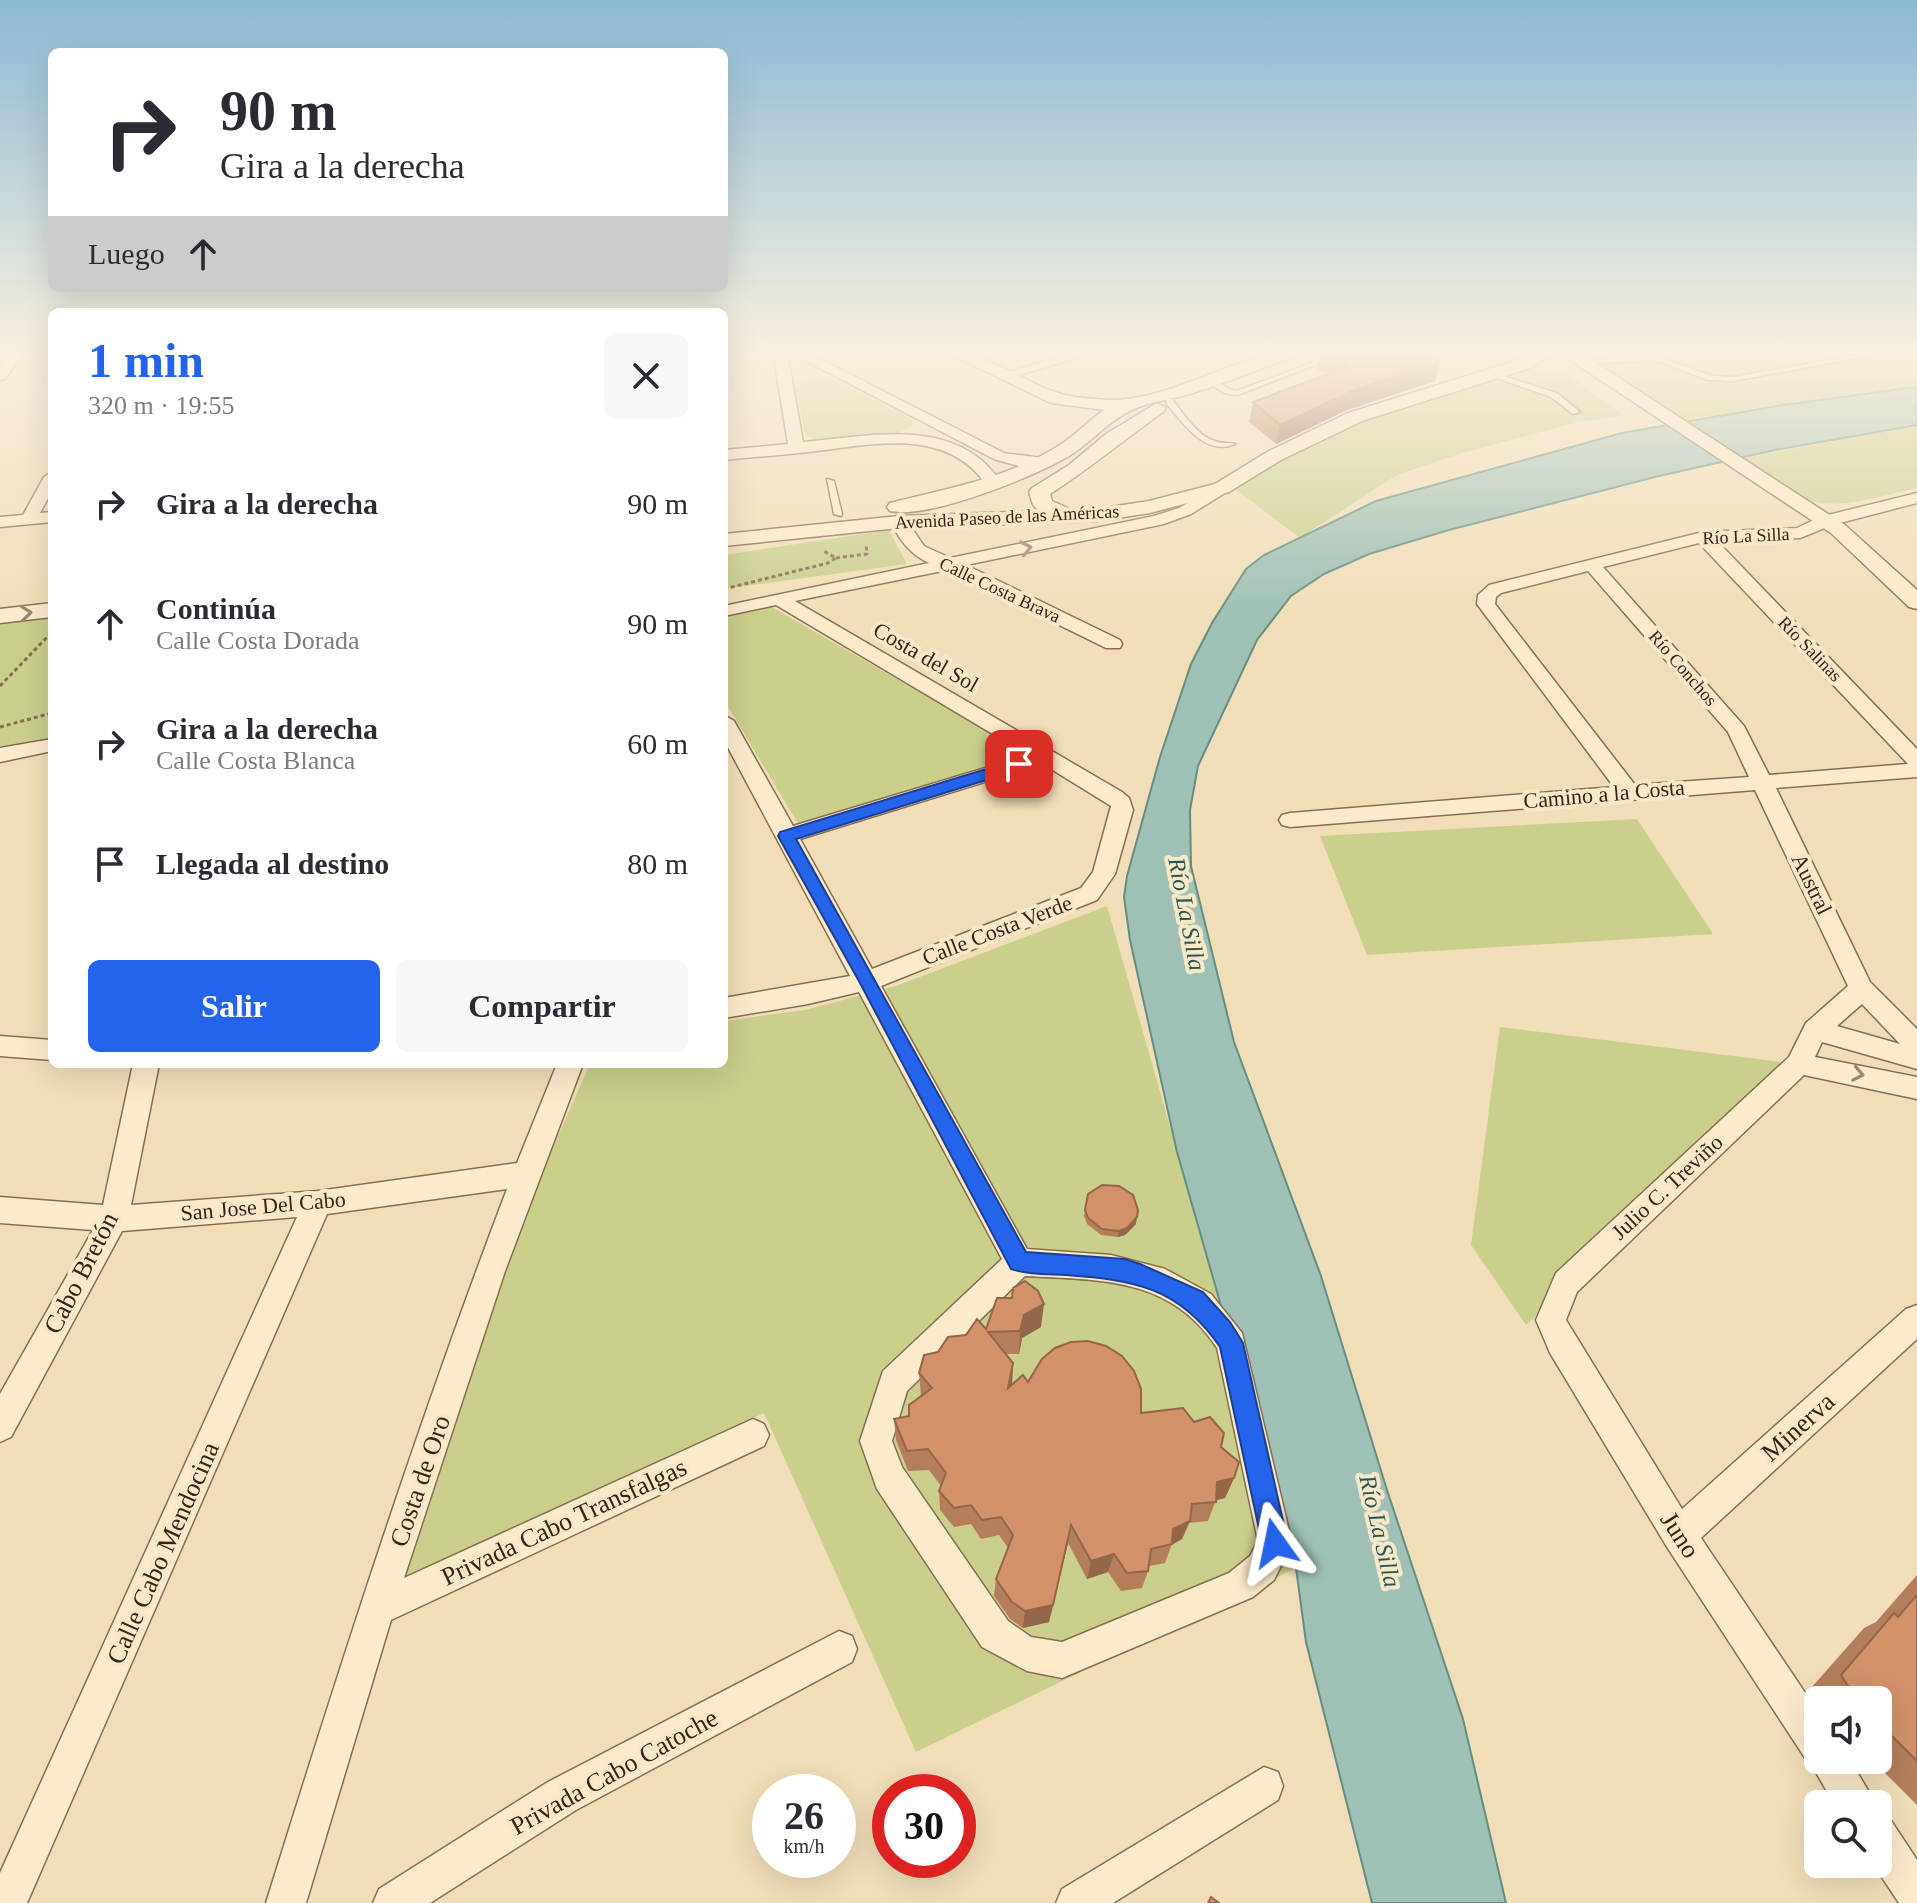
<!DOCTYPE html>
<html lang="es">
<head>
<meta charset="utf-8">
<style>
  body { margin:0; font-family:"Times New Roman",serif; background:#f7f7f7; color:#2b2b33; height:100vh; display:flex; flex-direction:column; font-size:30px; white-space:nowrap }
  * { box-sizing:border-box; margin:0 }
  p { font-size:26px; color:#7c7c81 }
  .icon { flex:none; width:44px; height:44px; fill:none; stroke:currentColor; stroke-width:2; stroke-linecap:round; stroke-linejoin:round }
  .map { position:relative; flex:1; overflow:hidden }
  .side { position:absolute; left:48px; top:308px; width:680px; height:760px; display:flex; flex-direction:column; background:#fff; border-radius:12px; box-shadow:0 8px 32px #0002 }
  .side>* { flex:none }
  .banner { position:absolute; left:48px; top:48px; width:680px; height:244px; border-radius:12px; box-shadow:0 8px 32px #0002; background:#fff; color:#2b2b33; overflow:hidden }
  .tools { position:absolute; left:1804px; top:1686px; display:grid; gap:16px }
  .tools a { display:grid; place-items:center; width:88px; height:88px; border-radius:12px; background:#fff; box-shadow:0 8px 32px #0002; font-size:40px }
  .speed { position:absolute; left:752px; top:1774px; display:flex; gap:16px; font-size:40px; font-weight:700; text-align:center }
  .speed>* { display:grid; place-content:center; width:104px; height:104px; border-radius:50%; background:#fff; box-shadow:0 8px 32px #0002; line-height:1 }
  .speed small { font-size:20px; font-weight:400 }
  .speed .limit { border:12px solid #d22; background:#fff; color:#111 }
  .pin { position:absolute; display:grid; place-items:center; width:68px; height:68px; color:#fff; margin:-34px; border-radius:16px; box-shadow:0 4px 12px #0006 }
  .me { position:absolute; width:88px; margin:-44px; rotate:348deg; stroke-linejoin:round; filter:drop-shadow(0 0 6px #0008) }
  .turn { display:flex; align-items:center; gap:28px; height:168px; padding:0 40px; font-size:36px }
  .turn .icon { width:104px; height:104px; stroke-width:2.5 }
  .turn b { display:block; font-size:56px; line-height:68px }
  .then { display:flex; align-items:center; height:76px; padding:0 40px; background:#0003; gap:16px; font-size:30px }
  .round { display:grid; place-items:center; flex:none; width:84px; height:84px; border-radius:12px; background:#f7f7f7 }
  .head { display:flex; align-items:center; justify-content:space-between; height:136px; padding:0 40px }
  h1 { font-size:48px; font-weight:600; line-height:60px; color:#2563eb }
  .action { display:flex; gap:16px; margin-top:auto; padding:16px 40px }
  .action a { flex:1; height:92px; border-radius:12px; background:#2563eb; color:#fff; font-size:32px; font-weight:600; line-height:92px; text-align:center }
  .action a+a { background:#f7f7f7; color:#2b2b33 }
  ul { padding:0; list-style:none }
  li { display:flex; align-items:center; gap:24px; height:120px; padding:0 40px }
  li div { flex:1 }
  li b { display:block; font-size:30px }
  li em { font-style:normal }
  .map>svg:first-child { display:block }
  .green { fill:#cacf8c }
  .water { fill:#9ec0b5; stroke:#658e82; stroke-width:2 }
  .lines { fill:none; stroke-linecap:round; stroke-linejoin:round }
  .service-casing { stroke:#886d52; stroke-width:3 }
  .minor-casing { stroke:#886d52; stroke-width:3 }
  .tertiary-casing { stroke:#886d52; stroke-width:3 }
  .path { stroke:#886d52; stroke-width:3; stroke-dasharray:4 3; stroke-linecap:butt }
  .service { fill:#fcebcb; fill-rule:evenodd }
  .minor { fill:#fcebcb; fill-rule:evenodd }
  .tertiary { fill:#fcebcb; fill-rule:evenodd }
  .wall { fill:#b57e5b }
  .shaded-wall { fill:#94664a }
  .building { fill:#d3926a; stroke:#94664a; stroke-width:2 }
  .oneway { stroke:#988872 }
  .route { fill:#2563eb; stroke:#184099; stroke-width:2 }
  .labels { text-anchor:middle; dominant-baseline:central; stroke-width:8; stroke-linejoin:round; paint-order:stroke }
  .far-street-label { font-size:18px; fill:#352519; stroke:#f8e8c8 }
  .street-label { font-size:22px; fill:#352519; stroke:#f8e8c8 }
  .water-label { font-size:24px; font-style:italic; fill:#265752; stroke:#f8e8c8 }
  .near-street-label { font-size:26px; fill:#352519; stroke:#f8e8c8 }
</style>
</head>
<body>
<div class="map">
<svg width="1917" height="1903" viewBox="0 0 1917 1903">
  <rect width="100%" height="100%" fill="#f1deb8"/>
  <g class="green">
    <polygon points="1580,352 1917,352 1917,387 1779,406 1688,422"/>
    <polygon points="1533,368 1566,373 1624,416 1578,422 1459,454 1397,475 1300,538 1235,489 1270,464 1347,426 1507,373"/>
    <polygon points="829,377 912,419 913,425 893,436 819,441 805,434 795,387 805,380"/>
    <path d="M1917,425V488C1882,495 1839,512 1804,499C1782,490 1760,472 1739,459Z"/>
    <polygon points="889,530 907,564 724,589 724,555"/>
    <polygon points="765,603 1025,753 800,827 724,700 724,613"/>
    <polygon points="52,609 52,742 0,752 0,614"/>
    <polygon points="1637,819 1713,934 1367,955 1320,836"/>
    <polygon points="1107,906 1296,1568 916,1752 764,1413 395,1591 538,1181 590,1064 724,1064 724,1021 805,1010 896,986"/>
    <polygon points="1500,1027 1799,1064 1526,1325 1471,1245"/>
  </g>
  <polygon class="water" points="1917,387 1917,425 1775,450 1659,476 1449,530 1369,554 1324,574 1291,596 1257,640 1198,766 1190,810 1191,866 1234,1042 1321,1276 1387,1490 1463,1719 1506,1903 1372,1903 1306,1642 1296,1568 1177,1152 1130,940 1124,897 1127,876 1160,757 1191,664 1212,623 1246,569 1264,555 1376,501 1622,433 1783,405"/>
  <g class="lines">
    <g class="service-casing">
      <g id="service">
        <polygon points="1297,352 1305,352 1323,362 1238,395 1224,393 1206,381 1213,379 1229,389 1237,391 1314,362"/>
        <polygon points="1875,352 1890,352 1733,381 1708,380 1655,360 1583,364 1580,362 1583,360 1656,356 1712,376 1733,377"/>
        <polygon points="1490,372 1557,393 1580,412 1573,414 1551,397 1488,375 1486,374"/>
        <path d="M1166,399H1172C1184,414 1197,436 1215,441C1222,444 1229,442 1235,444C1205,457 1183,423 1166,403Z"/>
        <polygon points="827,479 834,481 842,514 841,516 834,514"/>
      </g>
    </g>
    <g class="minor-casing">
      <g id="minor">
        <polygon points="10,352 24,352 5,379 0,380 0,366"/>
        <path d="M773,352H787L803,442C872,436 958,415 1002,484L994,489L988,487C945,422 864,447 799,453C774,456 749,457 724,460V450L788,444Z"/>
        <path d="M789,352H807L1004,453C1018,456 1046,456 1054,462C1038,474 1012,464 994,459Z"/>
        <polygon points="1074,352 1096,352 1007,379 1000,375"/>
        <polygon points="52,472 52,491 40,513 52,512 52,522 0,527 0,517 23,515 44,477"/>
        <path d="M1222,483L1230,488L1228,491L1191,514L1164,524L966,565L1120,640L1122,644L1120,648H1106L947,570L795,601L1122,792L1129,798L1133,810L1115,874L1097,900L881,986L1027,1249L1111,1255L1165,1269L1211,1294L1242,1333L1292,1543L1274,1580L1253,1597L1062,1678L1027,1671L982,1647L877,1489L860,1441L883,1371L1002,1259L859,992L808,1004L724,1018V998L850,976L724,740V715L734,721L793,826L1028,755L776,605L724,616V606L929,563C910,554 900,541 891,522L899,517L905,518L924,546L950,558L1154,516L1179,508ZM1043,764L1111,806L1093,872L1081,888L872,969L800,839ZM1025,1276C1101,1280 1171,1277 1217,1348L1258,1541L1250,1556L1229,1573L1062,1642L1031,1637L1008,1621L902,1467L892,1441L907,1391Z"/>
        <path d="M1917,493V503L1832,525L1800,538L1717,541L1917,749V777L1776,788L1870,982L1917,1029V1069L1822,1042L1815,1057L1917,1077V1099L1804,1075L1577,1292L1566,1320L1682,1509L1906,1309L1917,1305V1339L1701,1538L1818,1712V1760H1850L1876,1804H1834L1809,1760L1805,1758L1667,1547L1550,1353L1536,1320L1556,1273L1789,1057L1806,1023L1848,986L1755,790L1290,827L1282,825L1279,820L1282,815L1290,813L1614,787L1477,604L1478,595L1489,585L1703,532L1797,528L1820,517ZM1699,543L1908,764L1769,775L1744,726L1603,567ZM1588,571L1728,732L1749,777L1635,785L1495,604L1496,597L1501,593ZM1862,1004L1900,1044L1837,1026Z"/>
        <polygon points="52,739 52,751 0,762 0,748"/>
        <polygon points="0,1036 52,1040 52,1060 0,1056"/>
        <path d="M133,1064H159L131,1205L318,1191L517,1163L557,1064H583L505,1271L404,1578L753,1419L764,1424L769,1435L764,1446L391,1620L306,1903H266C341,1662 417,1425 507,1189L327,1214L27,1903H0V1873L297,1217L122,1231L11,1437L0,1442V1394L93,1230L0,1223V1197L103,1205Z"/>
        <polygon points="839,1631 852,1636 857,1649 852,1662 576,1810 430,1903 373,1903 379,1889 548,1782"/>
        <polygon points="1264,1767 1278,1772 1283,1786 1278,1800 1113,1903 1056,1903 1062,1889"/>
        <polygon points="1878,1816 1892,1822 1917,1860 1917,1903 1899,1903 1873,1864 1878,1864"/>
      </g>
    </g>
    <g class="tertiary-casing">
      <g id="tertiary">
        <path d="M946,352C989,352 1021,382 1061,394C1075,398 1095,399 1110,400C1176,400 1234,352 1300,352L1297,356C1262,368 1228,382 1193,393C1174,399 1153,401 1134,409C1109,420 1092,442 1069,456C1036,476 927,520 890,511L887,507L890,503C948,488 1002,480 1055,448C1073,438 1087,422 1104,410L1051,403Z"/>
        <path d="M1534,352H1556L1530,368L1362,421L1281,460L1229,492L1150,513L1097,521L899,528L724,546V534L899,516L1039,511L1033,505L1029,492L1032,488L1069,465L1106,434L1157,403L1166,408L1163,412C1125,439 1089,469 1050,494L1052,501L1072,510L1097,509L1149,501L1215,484L1267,452L1348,413L1518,360Z"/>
        <polygon points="1558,352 1579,352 1845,525 1917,590 1917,609 1909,607 1831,533"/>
        <polygon points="52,603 52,617 0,623 0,609"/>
      </g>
    </g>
    <g class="path">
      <polyline points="836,558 867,554 866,544"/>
      <polyline points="724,589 828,563 836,558 822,550"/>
      <polyline points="0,686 52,632"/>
      <polyline points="0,727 52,713"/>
    </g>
    <use href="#service" class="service"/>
    <use href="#minor" class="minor"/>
    <use href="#tertiary" class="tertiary"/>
  </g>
  <g class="wall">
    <polygon points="1320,352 1419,352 1435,381 1347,410 1276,444 1249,422 1253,402 1327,374 1317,369"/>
    <polygon points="1088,1194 1136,1224 1125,1235 1118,1237 1101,1235 1087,1224 1084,1216"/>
    <polygon points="1041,1327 1022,1338 1019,1354 1006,1354 1013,1363 1012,1385 1028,1382 1141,1413 1194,1422 1221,1447 1234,1478 1225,1498 1216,1500 1208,1521 1189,1523 1182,1539 1172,1544 1165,1563 1149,1566 1148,1571 1142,1588 1121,1591 1108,1572 1087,1579 1068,1543 1049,1622 1023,1628 1010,1619 994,1596 996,1579 1008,1548 999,1535 981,1539 971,1524 954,1527 940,1510 939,1491 941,1486 929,1470 908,1471 896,1440 894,1419 909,1416 921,1396 919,1373 938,1352 966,1335 986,1329"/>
    <polygon points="1917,1575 1917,1805 1872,1760 1878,1760 1878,1700 1819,1700 1811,1688 1864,1628 1876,1622"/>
  </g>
  <g class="shaded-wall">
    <polygon points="1440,362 1435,381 1347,410 1276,444 1280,425 1352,391"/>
    <polygon points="1137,1217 1136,1224 1125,1235 1118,1237 1119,1231"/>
    <polygon points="1044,1304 1041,1327 1022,1338 1019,1354 1020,1331 1024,1315"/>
    <polygon points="1013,1363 1012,1385 1008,1388"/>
    <polygon points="1234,1478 1225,1498 1209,1502 1217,1482"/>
    <polygon points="1190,1521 1182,1539 1172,1545 1173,1529"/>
    <polygon points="1068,1543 1049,1622 1023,1628 1025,1611"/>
    <polygon points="1114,1554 1108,1572 1087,1579 1091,1561"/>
  </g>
  <g class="building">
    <polygon points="1324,352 1419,352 1440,362 1352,391 1280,425 1253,402 1350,366"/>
    <polygon points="1102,1185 1119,1186 1133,1195 1138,1210 1137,1217 1127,1228 1119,1231 1102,1229 1088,1218 1085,1210 1088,1194"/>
    <polygon points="1025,1281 1038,1291 1044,1304 1024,1315 1020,1331 988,1332 1013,1363 1008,1388 1023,1375 1028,1382 1042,1359 1055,1348 1071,1342 1088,1341 1106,1346 1122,1356 1134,1371 1141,1389 1141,1413 1183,1408 1194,1422 1210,1417 1224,1433 1221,1447 1239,1462 1234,1478 1217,1482 1216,1502 1192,1504 1190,1521 1173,1529 1172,1544 1151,1549 1148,1571 1127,1573 1114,1554 1091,1561 1071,1525 1053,1605 1025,1611 1012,1602 996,1579 1013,1535 1001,1517 982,1520 971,1505 954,1508 939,1491 946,1473 928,1449 907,1451 894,1419 909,1416 909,1405 932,1388 919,1373 924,1355 938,1352 948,1337 966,1335 977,1319 986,1329 997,1298 1012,1298 1013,1288"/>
    <polygon points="1917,1595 1917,1761 1878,1722 1878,1700 1857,1700 1841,1675 1894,1613 1898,1617"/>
    <polygon points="1211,1897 1219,1903 1208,1903"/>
  </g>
  <defs><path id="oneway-chevron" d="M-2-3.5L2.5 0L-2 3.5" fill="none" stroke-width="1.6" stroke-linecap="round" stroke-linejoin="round" transform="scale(2)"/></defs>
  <g class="oneway">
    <use href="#oneway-chevron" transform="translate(1026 548) rotate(-12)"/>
    <use href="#oneway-chevron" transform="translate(26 613) rotate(-6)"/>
    <use href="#oneway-chevron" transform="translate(1858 1074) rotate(11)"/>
  </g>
  <linearGradient id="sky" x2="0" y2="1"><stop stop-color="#8ab9d4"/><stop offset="0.57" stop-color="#f9f0df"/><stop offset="1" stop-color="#f9f0df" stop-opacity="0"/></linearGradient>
  <rect width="1917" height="618" fill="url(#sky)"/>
  <path class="route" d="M1019,759L1027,764L1025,768L796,839L1026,1252L1125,1259L1140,1264L1203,1292L1230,1322L1243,1343L1288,1543L1284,1552L1275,1556L1266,1552L1262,1543L1220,1347C1179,1287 1134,1280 1066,1275C1048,1274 1028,1275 1011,1269L860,983L778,836L780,832Z"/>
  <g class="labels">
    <g class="far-street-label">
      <text transform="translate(1007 517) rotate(-3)">Avenida Paseo de las Américas</text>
      <text transform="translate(1746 536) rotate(-3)">Río La Silla</text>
      <text transform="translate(1000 590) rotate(25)">Calle Costa Brava</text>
      <text transform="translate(1810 649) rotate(46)">Río Salinas</text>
      <text transform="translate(1683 668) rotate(49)">Río Conchos</text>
    </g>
    <g class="street-label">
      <text transform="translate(926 657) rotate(30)">Costa del Sol</text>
      <text transform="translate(1604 794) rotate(-5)">Camino a la Costa</text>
      <text transform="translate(1812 884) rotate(64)">Austral</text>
      <text transform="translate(997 930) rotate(-21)">Calle Costa Verde</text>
      <text transform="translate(1667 1187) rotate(-43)">Julio C. Treviño</text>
      <text transform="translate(263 1206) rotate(-5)">San Jose Del Cabo</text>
    </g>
    <g class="water-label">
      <text transform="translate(1187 914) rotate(79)">Río La Silla</text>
      <text transform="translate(1380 1531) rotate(77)">Río La Silla</text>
    </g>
    <g class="near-street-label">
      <text transform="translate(81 1273) rotate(-63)">Cabo Bretón</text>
      <text transform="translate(1798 1427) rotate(-42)">Minerva</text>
      <text transform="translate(420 1481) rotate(-71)">Costa de Oro</text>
      <text transform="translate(564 1522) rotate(-25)">Privada Cabo Transfalgas</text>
      <text transform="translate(1680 1535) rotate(57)">Juno</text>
      <text transform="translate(163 1553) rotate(-66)">Calle Cabo Mendocina</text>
      <text transform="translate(614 1772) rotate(-29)">Privada Cabo Catoche</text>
    </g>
  </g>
</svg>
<div class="tools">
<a><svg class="icon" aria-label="sound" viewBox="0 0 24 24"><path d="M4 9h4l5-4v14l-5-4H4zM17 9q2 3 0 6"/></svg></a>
<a><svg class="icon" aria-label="search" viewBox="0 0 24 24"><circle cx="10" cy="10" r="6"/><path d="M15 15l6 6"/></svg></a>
</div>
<div class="speed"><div>26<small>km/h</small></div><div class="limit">30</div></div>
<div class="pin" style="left:1019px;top:764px;background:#d93025"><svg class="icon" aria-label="arrive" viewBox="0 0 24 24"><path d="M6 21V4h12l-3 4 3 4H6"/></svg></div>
<svg class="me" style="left:1275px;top:1543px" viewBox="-20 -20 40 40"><path d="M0-17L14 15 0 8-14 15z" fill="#2563eb" stroke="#fff" stroke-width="4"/></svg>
<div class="banner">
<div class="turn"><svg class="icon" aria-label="right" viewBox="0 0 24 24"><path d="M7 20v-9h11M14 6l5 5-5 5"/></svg><div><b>90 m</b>Gira a la derecha</div></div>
<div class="then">Luego<svg class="icon" aria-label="ahead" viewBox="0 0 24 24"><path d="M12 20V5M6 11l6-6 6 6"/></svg></div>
</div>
<section class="side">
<div class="head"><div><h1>1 min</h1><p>320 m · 19:55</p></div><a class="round"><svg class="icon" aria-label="close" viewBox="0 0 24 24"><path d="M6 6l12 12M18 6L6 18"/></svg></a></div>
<ul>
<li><svg class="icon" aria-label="right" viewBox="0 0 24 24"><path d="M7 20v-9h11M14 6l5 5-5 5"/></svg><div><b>Gira a la derecha</b></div><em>90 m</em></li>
<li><svg class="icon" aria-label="ahead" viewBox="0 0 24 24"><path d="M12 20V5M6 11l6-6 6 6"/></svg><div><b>Continúa</b><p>Calle Costa Dorada</p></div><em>90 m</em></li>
<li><svg class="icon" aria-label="right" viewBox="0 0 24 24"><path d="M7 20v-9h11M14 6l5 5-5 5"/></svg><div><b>Gira a la derecha</b><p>Calle Costa Blanca</p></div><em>60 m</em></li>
<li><svg class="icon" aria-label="arrive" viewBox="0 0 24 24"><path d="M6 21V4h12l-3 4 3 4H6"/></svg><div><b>Llegada al destino</b></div><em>80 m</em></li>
</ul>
<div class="action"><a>Salir</a><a>Compartir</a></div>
</section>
</div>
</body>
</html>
